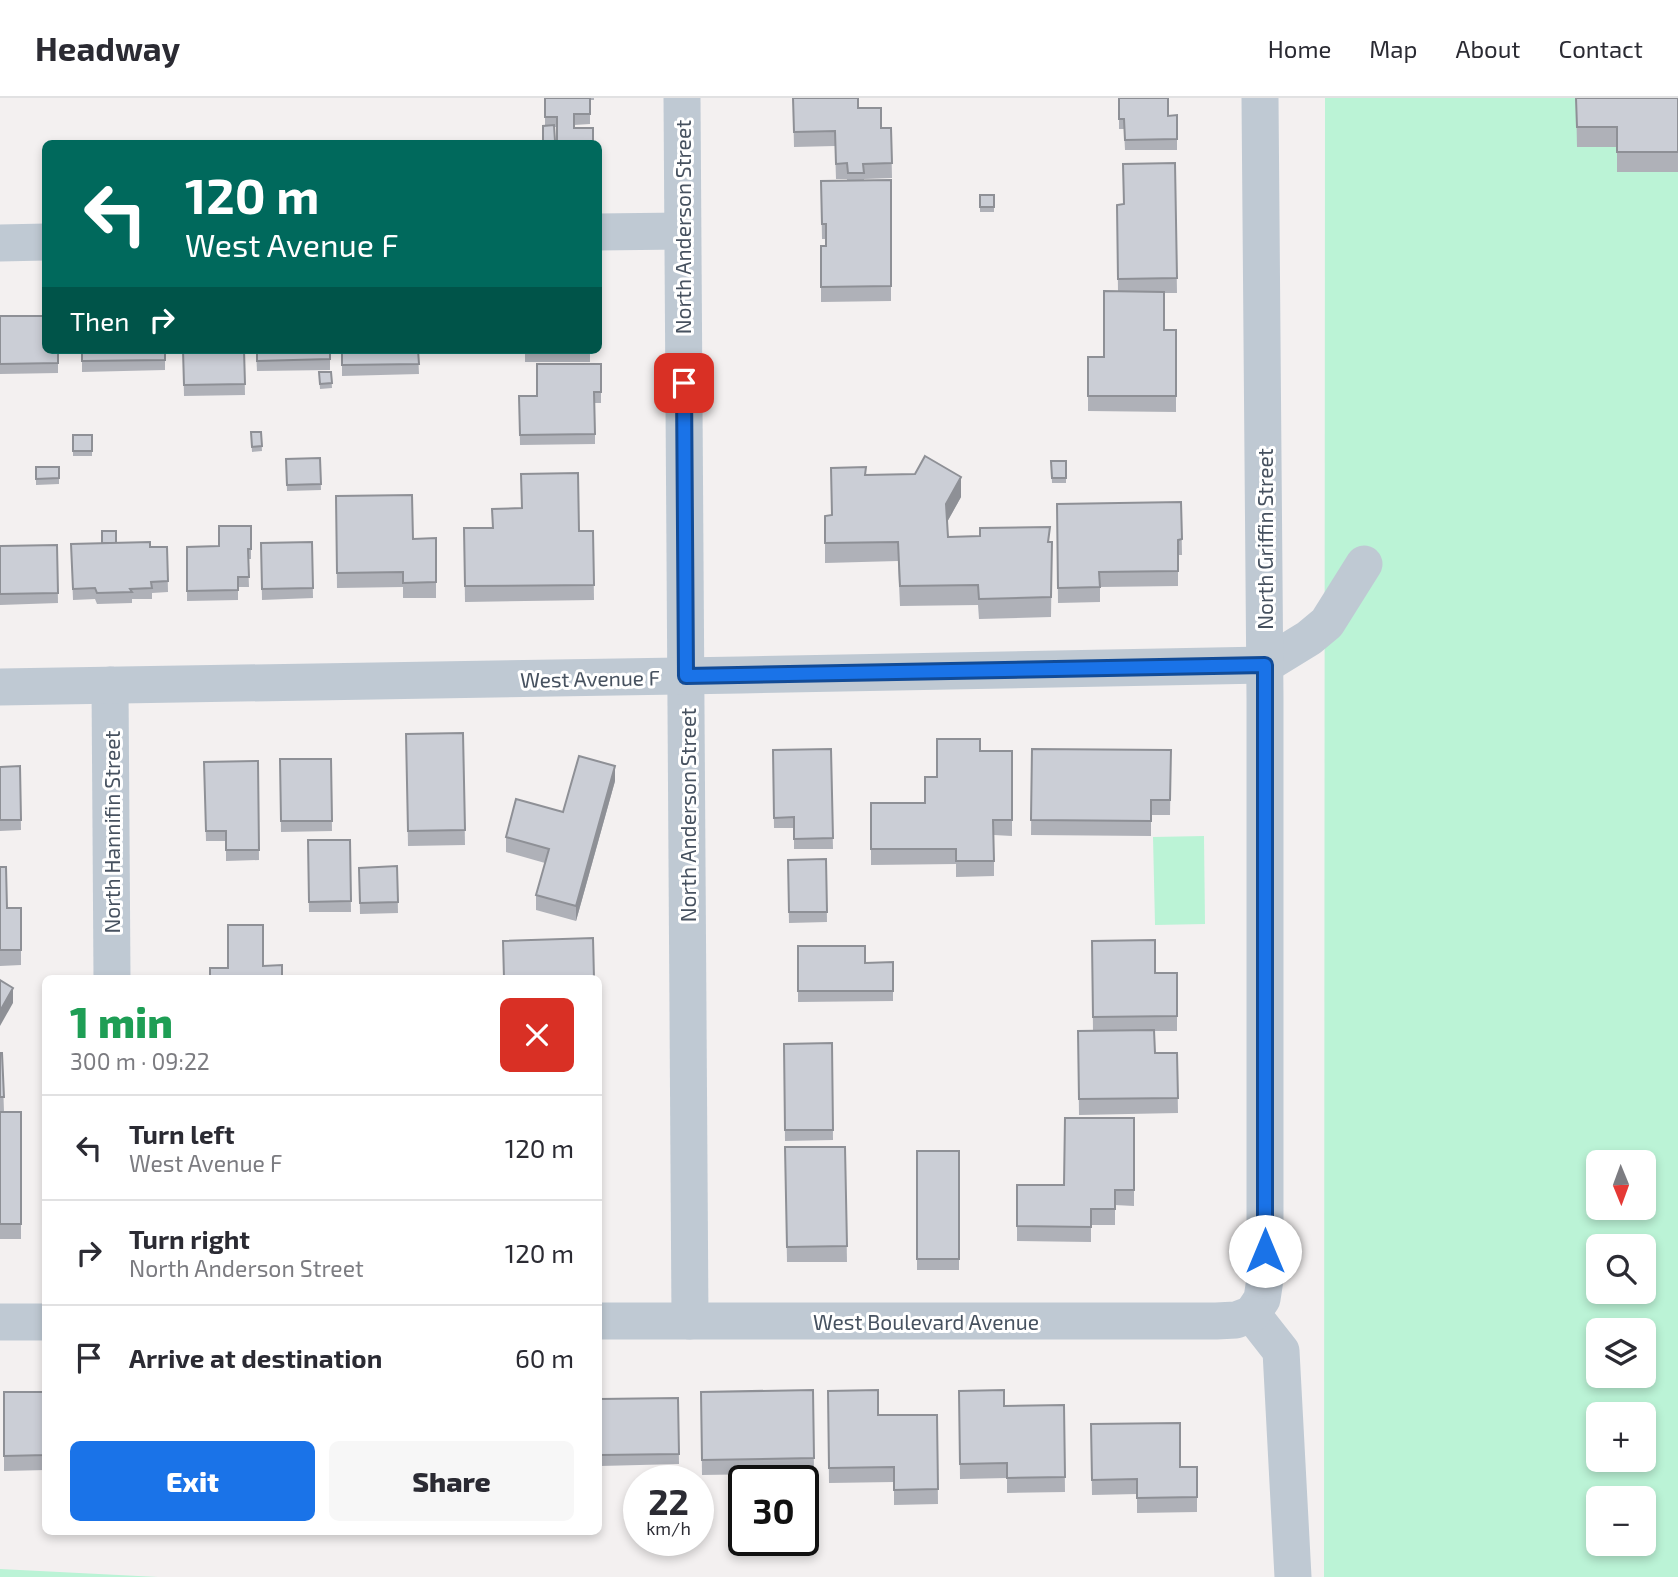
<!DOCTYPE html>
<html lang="en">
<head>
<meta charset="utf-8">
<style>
  body { margin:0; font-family:"Exo 2",sans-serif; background:#f7f7f7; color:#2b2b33; height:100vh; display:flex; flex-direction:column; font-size:26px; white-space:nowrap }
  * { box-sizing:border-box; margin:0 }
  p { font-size:23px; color:#7c7c81 }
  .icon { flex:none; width:38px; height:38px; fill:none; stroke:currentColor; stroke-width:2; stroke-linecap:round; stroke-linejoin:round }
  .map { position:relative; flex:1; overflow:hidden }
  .panel { position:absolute; left:42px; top:877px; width:560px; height:560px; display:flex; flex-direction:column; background:#fff; border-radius:10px; box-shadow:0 4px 10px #0003 }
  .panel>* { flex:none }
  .guide { position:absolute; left:42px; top:42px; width:560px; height:214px; border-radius:10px; box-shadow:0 4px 10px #0003; background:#00695c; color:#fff; overflow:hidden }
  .needle { width:46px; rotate:179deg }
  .buttons { position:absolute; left:1586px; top:1052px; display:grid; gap:14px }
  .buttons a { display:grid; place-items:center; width:70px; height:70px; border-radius:10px; background:#fff; box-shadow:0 4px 10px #0003; font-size:35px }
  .speed { position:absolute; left:623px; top:1367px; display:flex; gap:14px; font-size:35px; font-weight:700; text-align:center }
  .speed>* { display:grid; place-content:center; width:91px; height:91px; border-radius:50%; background:#fff; box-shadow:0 4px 10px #0003; line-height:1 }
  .speed small { font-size:18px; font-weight:400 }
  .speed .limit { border:4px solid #111; border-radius:10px; background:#fff; color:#111 }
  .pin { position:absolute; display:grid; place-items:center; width:60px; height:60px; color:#fff; margin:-30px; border-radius:14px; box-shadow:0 4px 10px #0006 }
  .me { position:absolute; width:77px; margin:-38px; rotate:0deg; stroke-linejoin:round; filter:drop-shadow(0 0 5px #0008) }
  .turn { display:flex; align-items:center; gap:24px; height:147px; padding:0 28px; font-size:32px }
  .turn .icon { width:91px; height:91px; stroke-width:2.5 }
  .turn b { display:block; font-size:49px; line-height:60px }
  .then { display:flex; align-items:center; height:66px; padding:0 28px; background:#0003; gap:14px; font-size:26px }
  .round { display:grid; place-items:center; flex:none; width:74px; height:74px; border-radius:10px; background:#f7f7f7 }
  .overview { display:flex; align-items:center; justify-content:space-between; height:119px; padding:0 28px }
  h1 { font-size:42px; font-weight:800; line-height:52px; color:#1e9e55 }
  .action { display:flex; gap:14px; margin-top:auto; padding:14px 28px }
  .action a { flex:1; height:80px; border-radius:10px; background:#1a73e8; color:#fff; font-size:28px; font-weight:800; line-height:80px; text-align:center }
  .action a+a { background:#f7f7f7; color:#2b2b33 }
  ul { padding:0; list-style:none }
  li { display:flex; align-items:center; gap:21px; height:105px; padding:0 28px; border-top:2px solid #e1e1e2 }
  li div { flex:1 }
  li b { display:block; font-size:26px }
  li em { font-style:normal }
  header { display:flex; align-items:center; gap:42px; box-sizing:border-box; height:98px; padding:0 35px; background:#fff; border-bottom:2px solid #e1e1e2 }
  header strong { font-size:33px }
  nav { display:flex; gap:38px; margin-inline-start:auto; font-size:24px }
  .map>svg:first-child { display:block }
  .green { fill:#bbf3d6; fill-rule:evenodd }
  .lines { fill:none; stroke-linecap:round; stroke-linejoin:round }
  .minor { stroke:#bfc9d3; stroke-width:37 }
  .wall { fill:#afb1b8 }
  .shaded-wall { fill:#8e9096 }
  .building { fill:#cbced6; stroke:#8e9096; stroke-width:2 }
  .route-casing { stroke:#114b97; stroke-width:18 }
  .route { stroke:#1a73e8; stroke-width:12 }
  .labels { text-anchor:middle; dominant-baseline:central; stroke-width:6; stroke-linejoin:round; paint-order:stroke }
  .street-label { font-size:21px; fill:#46515f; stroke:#fff }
</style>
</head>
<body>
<header>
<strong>Headway</strong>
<nav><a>Home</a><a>Map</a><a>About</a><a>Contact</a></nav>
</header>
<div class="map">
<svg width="1678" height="1479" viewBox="0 0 1678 1479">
  <rect width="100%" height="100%" fill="#f3f0f0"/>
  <g class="green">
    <path d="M1325,0H1678V1479H1324ZM1598,1064H1643V1110H1598ZM1598,1148H1643V1194H1598ZM1598,1232H1643V1278H1598ZM1598,1316H1643V1362H1598ZM1598,1400H1643V1446H1598Z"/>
    <polygon points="1204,738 1205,826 1155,827 1153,739"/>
    <polygon points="0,1471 158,1479 0,1479"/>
  </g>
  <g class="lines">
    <g class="minor">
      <polyline points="682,0 690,1223"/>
      <polyline points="598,134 682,133"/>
      <polyline points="0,145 46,144"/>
      <polyline points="110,587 112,880"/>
      <polyline points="0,589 741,577 1265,567 1309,540 1327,525 1364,466"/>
      <polyline points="1252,1216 1262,1201 1265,1181 1265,600 1260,0"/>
      <polyline points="1252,1216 1281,1253 1293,1479"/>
      <polyline points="598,1223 1216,1223 1236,1222 1252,1216"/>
      <polyline points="0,1224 46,1224"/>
    </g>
  </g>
  <g class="wall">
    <polygon points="545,0 594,0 594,2 590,2 590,26 574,27 574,30 593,46 557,29 554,29 555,46 543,46 543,28 545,28"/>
    <polygon points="793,0 858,10 881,30 891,30 892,80 864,81 864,83 891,82 891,203 821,204 821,148 826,148 826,141 822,141 821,83 847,83 847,81 836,81 835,48 794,49"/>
    <polygon points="1119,0 1168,18 1177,17 1177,52 1125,52 1124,31 1119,31"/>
    <polygon points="1576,0 1678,0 1678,74 1617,74 1617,49 1577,49"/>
    <polygon points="1175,65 1177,195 1164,195 1164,232 1176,232 1176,314 1088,313 1088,259 1104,259 1118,193 1117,107 1124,106"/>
    <rect x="980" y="97" width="14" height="17"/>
    <polygon points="0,218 58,252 58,275 0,276"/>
    <polygon points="82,252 165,252 165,272 82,274"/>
    <polygon points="183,252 244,252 245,297 184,298"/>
    <polygon points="256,252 330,252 330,272 257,273"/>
    <polygon points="342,252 418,252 419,276 342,278"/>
    <rect x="525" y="252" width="65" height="12"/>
    <polygon points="601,266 601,305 595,305 595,346 520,347 519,298 537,298"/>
    <polygon points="319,274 331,274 332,290 320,291"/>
    <polygon points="251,334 261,334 262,353 252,354"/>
    <rect x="73" y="337" width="19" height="21"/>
    <polygon points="320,360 321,392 287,393 286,361"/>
    <polygon points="1051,363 1066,363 1066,385 1052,385"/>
    <polygon points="36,369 59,369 59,386 36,387"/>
    <polygon points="866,377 961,399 947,424 948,439 1052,444 1051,519 979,521 978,507 900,508 898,463 825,465 825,418 831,417"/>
    <polygon points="336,398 413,441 436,440 436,500 403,500 403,489 337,490"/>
    <polygon points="1181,404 1182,457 1178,457 1178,488 1100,489 1100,504 1058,505 1057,406"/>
    <polygon points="251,428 251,461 248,461 249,489 238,489 238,502 187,503 187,449 219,448"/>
    <polygon points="464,430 593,433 594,502 465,504"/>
    <polygon points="312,444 313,500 262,502 261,445"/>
    <polygon points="116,445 150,449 167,449 168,494 152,495 152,501 132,501 132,505 97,506 95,501 73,502 71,446"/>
    <polygon points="57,447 58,505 0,507 0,448"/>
    <polygon points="463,635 465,747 408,748 406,636"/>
    <polygon points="831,651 833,751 794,751 794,730 774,730 773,652"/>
    <polygon points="1032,651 1171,652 1170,717 1151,717 1151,738 1031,737"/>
    <polygon points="980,653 1012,653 1012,738 994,737 994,778 956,779 956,766 871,767 871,705 925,705 937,679"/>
    <polygon points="280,661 331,661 332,733 281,734"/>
    <polygon points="258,663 259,762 226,763 226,743 206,743 204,664"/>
    <polygon points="20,668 21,732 0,733 0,669"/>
    <polygon points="615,683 576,823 536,812 536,797 545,765 506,754 506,739 563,714"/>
    <polygon points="308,742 350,742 351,814 309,814"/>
    <polygon points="826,761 827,824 789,825 788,762"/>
    <polygon points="397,768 398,815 360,816 359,770"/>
    <polygon points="0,769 7,810 21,810 21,867 0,868"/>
    <polygon points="1092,843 1155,875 1177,875 1177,933 1155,933 1155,955 1177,955 1178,1015 1079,1017 1078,933 1093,933"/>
    <polygon points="798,848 865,865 893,864 893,903 798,904"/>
    <polygon points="832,945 833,1042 785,1043 784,946"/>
    <polygon points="0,955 2,955 4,1014 21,1014 21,1141 0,1141"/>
    <polygon points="1134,1020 1134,1108 1115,1107 1115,1127 1091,1127 1091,1144 1017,1143 1017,1087 1064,1087"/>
    <polygon points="785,1049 845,1049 847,1164 787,1164"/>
    <rect x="917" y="1053" width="42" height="119"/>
    <polygon points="813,1292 814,1375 702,1377 701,1294"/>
    <polygon points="828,1293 878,1317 937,1317 938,1406 894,1407 894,1384 829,1385"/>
    <polygon points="959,1293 1004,1308 1064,1307 1065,1394 1007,1395 1007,1380 960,1381"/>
    <polygon points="4,1294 46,1315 46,1372 4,1373"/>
    <polygon points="678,1300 679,1366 600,1368 599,1301"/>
    <polygon points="1091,1326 1180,1369 1197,1369 1197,1414 1137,1415 1137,1396 1092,1397"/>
  </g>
  <g class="shaded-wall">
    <polygon points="961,379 961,399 946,426 946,406"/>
    <polygon points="615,668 615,683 576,823 576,808"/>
    <polygon points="13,890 13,905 0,928 0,913"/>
  </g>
  <g class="building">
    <polygon points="545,0 590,0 590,16 574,16 574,30 593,30 593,46 557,46 557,19 545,19"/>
    <polygon points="793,0 858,0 858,10 881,10 881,30 891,30 892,65 863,66 864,75 848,75 847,65 836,66 835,33 794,34"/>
    <polygon points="1119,0 1168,0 1168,18 1177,17 1177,41 1125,42 1124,21 1119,21"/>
    <polygon points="1576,0 1678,0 1678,54 1617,54 1617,29 1577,29"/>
    <polygon points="554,27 555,43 543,44 543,28"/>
    <polygon points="1175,65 1177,180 1118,181 1117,107 1124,106 1123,66"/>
    <polygon points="891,82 891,188 821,189 821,148 826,148 826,126 822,126 821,83"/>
    <rect x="980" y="97" width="14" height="12"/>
    <polygon points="1104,193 1164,194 1164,232 1176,232 1176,298 1088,298 1088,259 1104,259"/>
    <polygon points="0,218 46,218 46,252 58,252 58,265 0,266"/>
    <polygon points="82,252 165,252 165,262 82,263"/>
    <polygon points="183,252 244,252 245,286 184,287"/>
    <polygon points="257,252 330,252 330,261 257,263"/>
    <polygon points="342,252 418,252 419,266 342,267"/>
    <rect x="525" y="252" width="65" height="2"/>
    <polygon points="537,266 601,266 601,294 594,294 595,336 520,337 519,298 537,298"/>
    <polygon points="319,274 331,274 332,285 320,286"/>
    <polygon points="251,334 261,334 262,348 252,349"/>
    <rect x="73" y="337" width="19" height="16"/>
    <polygon points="925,358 961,379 946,406 948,439 980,438 980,430 1050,429 1048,444 1052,444 1051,499 979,501 978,487 900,488 898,444 825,445 825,418 832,417 831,370 866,369 865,377 915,376"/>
    <polygon points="320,360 321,386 287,387 286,361"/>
    <polygon points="1051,363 1066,363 1066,380 1052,380"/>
    <polygon points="36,369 59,369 59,380 36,381"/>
    <polygon points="578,375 579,433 593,433 594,487 465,488 464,430 493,430 492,411 522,410 521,376"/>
    <polygon points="412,397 413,441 436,440 436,484 403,485 403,474 337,475 336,398"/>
    <polygon points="1181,404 1182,441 1178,442 1178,473 1099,474 1100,489 1058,490 1057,406"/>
    <polygon points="219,428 251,428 251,451 248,451 249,479 238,479 238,492 187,493 187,449 219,448"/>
    <rect x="102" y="433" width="14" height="12"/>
    <polygon points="150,444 150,449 167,449 168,483 151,484 152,490 130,491 132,494 97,495 95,490 73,491 71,446"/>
    <polygon points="312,444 313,490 262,491 261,445"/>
    <polygon points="57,447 58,495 0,496 0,448"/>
    <polygon points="463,635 465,732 408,733 406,636"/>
    <polygon points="937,641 980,641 980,653 1012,653 1012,722 993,722 994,763 956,763 956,751 871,751 871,705 925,705 925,679 937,679"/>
    <polygon points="831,651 833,740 794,741 794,719 774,720 773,652"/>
    <polygon points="1032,651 1171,652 1170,702 1151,702 1151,723 1031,722"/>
    <polygon points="579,658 615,668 576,808 536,797 549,751 506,739 516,701 563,714"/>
    <polygon points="280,661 331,661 332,723 281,723"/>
    <polygon points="258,663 259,752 226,752 226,733 206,733 204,664"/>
    <polygon points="20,668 21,722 0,722 0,669"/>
    <polygon points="308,742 350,742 351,803 309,804"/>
    <polygon points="826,761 827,814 789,814 788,762"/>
    <polygon points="397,768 398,804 360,805 359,770"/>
    <polygon points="0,769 6,769 7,810 21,810 21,852 0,852"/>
    <polygon points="228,827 263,827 263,868 282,867 282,880 210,880 210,870 228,870"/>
    <polygon points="593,840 594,880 504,880 503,843"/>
    <polygon points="1155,842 1155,875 1177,875 1177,918 1093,919 1092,843"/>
    <polygon points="798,848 865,848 865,865 893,864 893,893 798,893"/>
    <polygon points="0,882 13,890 0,913"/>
    <polygon points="1154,932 1155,955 1177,955 1178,1000 1079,1001 1078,933"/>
    <polygon points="832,945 833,1032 785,1032 784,946"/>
    <polygon points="0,955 2,955 4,999 0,999"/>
    <rect x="0" y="1014" width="21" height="112"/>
    <polygon points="1065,1020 1134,1020 1134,1092 1115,1092 1115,1111 1091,1111 1091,1129 1017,1128 1017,1087 1064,1087"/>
    <polygon points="785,1049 845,1049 847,1148 787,1149"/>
    <rect x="917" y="1053" width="42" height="108"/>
    <polygon points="813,1292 814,1360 702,1362 701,1294"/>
    <polygon points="878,1292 878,1317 937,1317 938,1391 894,1392 894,1369 829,1370 828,1293"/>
    <polygon points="1004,1292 1004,1308 1064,1307 1065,1379 1007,1380 1007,1365 960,1366 959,1293"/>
    <polygon points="4,1294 44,1294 46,1357 4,1358"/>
    <polygon points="678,1300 679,1356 600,1357 599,1301"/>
    <polygon points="1180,1325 1180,1369 1197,1369 1197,1399 1137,1400 1137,1381 1092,1382 1091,1326"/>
  </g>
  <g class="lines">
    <g class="route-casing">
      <polyline id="route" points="684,285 686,578 1265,567 1265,1153"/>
    </g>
    <use href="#route" class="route"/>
  </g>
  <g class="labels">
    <g class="street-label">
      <text transform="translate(682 129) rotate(-90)">North Anderson Street</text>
      <text transform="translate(1264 441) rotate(-90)">North Griffin Street</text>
      <text transform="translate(590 580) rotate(-1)">West Avenue F</text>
      <text transform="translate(687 717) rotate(-90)">North Anderson Street</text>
      <text transform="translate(111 734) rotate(-90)">North Hannifin Street</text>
      <text x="926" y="1223">West Boulevard Avenue</text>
    </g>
  </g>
</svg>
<div class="buttons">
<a><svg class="needle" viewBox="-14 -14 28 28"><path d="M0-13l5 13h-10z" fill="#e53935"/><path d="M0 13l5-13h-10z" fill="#7c7c81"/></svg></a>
<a><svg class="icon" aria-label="search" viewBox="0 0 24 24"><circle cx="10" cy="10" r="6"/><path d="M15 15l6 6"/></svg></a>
<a><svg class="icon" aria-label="layers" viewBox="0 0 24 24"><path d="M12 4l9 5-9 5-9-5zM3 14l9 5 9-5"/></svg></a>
<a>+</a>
<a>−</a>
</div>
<div class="speed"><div>22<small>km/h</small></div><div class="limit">30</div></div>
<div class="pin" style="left:684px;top:285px;background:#d93025"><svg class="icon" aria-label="arrive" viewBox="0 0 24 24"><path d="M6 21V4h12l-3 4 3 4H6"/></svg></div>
<svg class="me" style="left:1265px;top:1153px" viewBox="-20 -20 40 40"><circle r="19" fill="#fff"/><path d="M0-13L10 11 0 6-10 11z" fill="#1a73e8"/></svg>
<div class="guide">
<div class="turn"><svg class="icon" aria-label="left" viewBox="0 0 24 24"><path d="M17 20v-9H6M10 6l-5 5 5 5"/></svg><div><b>120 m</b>West Avenue F</div></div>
<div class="then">Then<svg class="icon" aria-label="right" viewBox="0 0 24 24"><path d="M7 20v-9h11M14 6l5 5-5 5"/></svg></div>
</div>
<section class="panel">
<div class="overview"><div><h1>1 min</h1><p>300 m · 09:22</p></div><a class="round" style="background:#d93025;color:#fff"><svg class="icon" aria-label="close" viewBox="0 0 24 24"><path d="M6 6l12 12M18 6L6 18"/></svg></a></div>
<ul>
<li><svg class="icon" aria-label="left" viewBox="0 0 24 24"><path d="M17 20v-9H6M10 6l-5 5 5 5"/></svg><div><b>Turn left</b><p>West Avenue F</p></div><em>120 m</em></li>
<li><svg class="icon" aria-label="right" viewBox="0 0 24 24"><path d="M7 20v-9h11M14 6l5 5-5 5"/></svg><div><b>Turn right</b><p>North Anderson Street</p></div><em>120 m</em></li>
<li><svg class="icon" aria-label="arrive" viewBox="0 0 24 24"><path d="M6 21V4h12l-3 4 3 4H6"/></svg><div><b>Arrive at destination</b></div><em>60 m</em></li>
</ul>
<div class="action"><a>Exit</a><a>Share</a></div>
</section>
</div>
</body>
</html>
